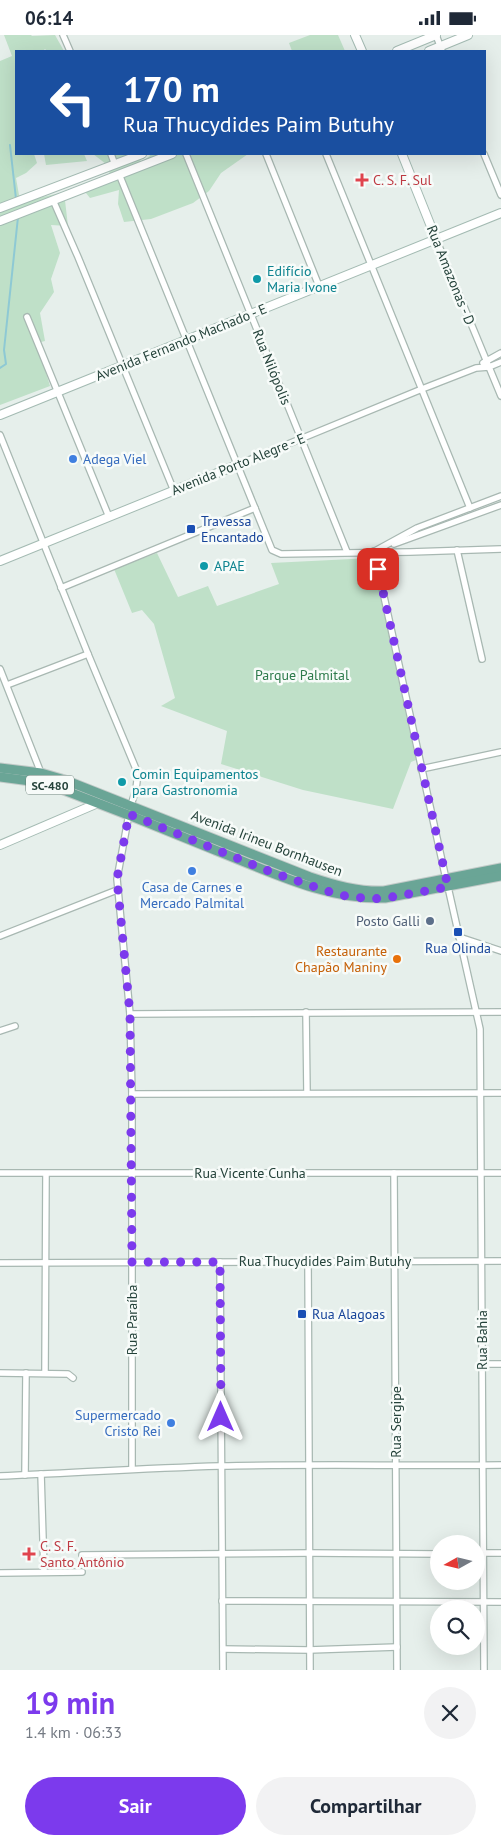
<!DOCTYPE html>
<html lang="pt">
<head>
<meta charset="utf-8">
<style>
  body { margin:0; font-family:"PT Sans",sans-serif; background:#f2f2f3; color:#1f2937; height:100vh; display:flex; flex-direction:column; font-size:19px; white-space:nowrap }
  * { box-sizing:border-box; margin:0 }
  p { font-size:16px; color:#747a83 }
  .icon { flex:none; width:28px; height:28px; fill:none; stroke:currentColor; stroke-width:2; stroke-linecap:round; stroke-linejoin:round }
  .map { position:relative; height:1635px; overflow:hidden }
  .sheet { display:flex; flex-direction:column; background:#fff; flex:1 }
  .sheet>* { flex:none }
  .top-card { position:absolute; left:15px; top:15px; width:471px; height:105px; border-radius:0px; box-shadow:0 5px 20px #0002; background:#1a4fa0; color:#fff; overflow:hidden }
  .needle { width:32px; rotate:262deg }
  .fabs { position:absolute; left:430px; top:1500px; display:grid; gap:10px }
  .fabs a { display:grid; place-items:center; width:55px; height:55px; border-radius:50%; background:#fff; box-shadow:0 5px 20px #0002; font-size:25px }
  .pin { position:absolute; display:grid; place-items:center; width:42px; height:42px; color:#fff; margin:-21px; border-radius:10px; box-shadow:0 2px 8px #0006 }
  .me { position:absolute; width:55px; margin:-28px; rotate:0deg; stroke-linejoin:round; filter:drop-shadow(0 0 4px #0008) }
  .turn { display:flex; align-items:center; gap:18px; height:105px; padding:0 25px; font-size:22px }
  .turn .icon { width:65px; height:65px; stroke-width:2.5 }
  .turn b { display:block; font-size:35px; line-height:42px }
  .round { display:grid; place-items:center; flex:none; width:52px; height:52px; border-radius:26px; background:#f2f2f3 }
  .overview { display:flex; align-items:center; justify-content:space-between; height:85px; padding:0 25px }
  h1 { font-size:30px; font-weight:700; line-height:38px; color:#7c3aed }
  .button { display:flex; gap:10px; margin-top:auto; padding:10px 25px }
  .button a { flex:1; height:58px; border-radius:30px; background:#7c3aed; color:#fff; font-size:20px; font-weight:700; line-height:58px; text-align:center }
  .button a+a { background:#f2f2f3; color:#1f2937 }
  .status { display:flex; justify-content:space-between; align-items:center; height:35px; padding:0 25px; background:#fff; direction:ltr }
  .status svg { height:14px; fill:currentColor }
  .map>svg:first-child { display:block }
  .green { fill:#bfe0c8 }
  .lines { fill:none; stroke-linecap:round; stroke-linejoin:round }
  .stream { stroke:#8ec9d4; stroke-width:2 }
  .street-casing { stroke:#a8b8b2; stroke-width:8 }
  .secondary-casing { stroke:#a4bbb3; stroke-width:10 }
  .primary-casing { stroke:#c2cac8; stroke-width:11 }
  .street { stroke:#fff; stroke-width:5.5 }
  .secondary { stroke:#fff; stroke-width:8 }
  .primary { stroke:#6aa596; stroke-width:9 }
  .route { stroke:#7c3aed; stroke-width:9; stroke-dasharray:0 16.2 }
  .health-dot { fill:#e0444e; stroke:#f7fbf9; stroke-width:2 }
  .culture-dot { fill:#0f9aa8; stroke:#f7fbf9; stroke-width:2 }
  .shop-dot { fill:#3f7fe0; stroke:#f7fbf9; stroke-width:2 }
  .transit-dot { fill:#1a4fb4; stroke:#f7fbf9; stroke-width:2 }
  .service-dot { fill:#5c6f8a; stroke:#f7fbf9; stroke-width:2 }
  .food-dot { fill:#e8710a; stroke:#f7fbf9; stroke-width:2 }
  .labels { text-anchor:middle; dominant-baseline:central; stroke-width:5; stroke-linejoin:round; paint-order:stroke }
  .shield { fill:#f7fbf9; stroke:#637a73; stroke-width:1 }
  .shield-label { font-size:12px; font-weight:bold; fill:#24423a }
  .health-label { font-size:14px; fill:#be3a42; stroke:#f7fbf9; text-anchor:start }
  .culture-label { font-size:14px; fill:#0d838f; stroke:#f7fbf9; text-anchor:start }
  .street-label { font-size:14px; fill:#24423a; stroke:#f7fbf9 }
  .shop-label { font-size:14px; fill:#366cbe; stroke:#f7fbf9; text-anchor:start }
  .transit-label { font-size:14px; fill:#164399; stroke:#f7fbf9; text-anchor:start }
  .park-label { font-size:14px; fill:#2d7a4b; stroke:#f7fbf9 }
  .service-label { font-size:14px; fill:#4e5e75; stroke:#f7fbf9; text-anchor:end }
  .food-label { font-size:14px; fill:#c56008; stroke:#f7fbf9; text-anchor:end }
</style>
</head>
<body>
<div class="status"><b>06:14</b><svg viewBox="0 0 49 12"><path d="M0 12V9h3v3zM5 12V6h3v6zM10 12V3h3v9zM15 12V0h3v12zM26 1h20v11H26zM47 4h2v5h-2z"/></svg></div>
<div class="map">
<svg width="501" height="1635" viewBox="0 0 501 1635">
  <rect width="100%" height="100%" fill="#e6efeb"/>
  <g class="green">
    <polygon points="4,0 31,0 32,1 55,0 64,16 47,16 45,14 43,16 16,16 16,119 34,119 37,128 26,138 16,143 19,160 26,166 64,157 68,191 51,190 60,218 51,244 54,257 40,278 45,306 37,308 50,351 0,370 0,26 12,21"/>
    <polygon points="310,0 338,0 345,16 292,16 289,8"/>
    <polygon points="44,119 84,119 87,126 46,130"/>
    <polygon points="93,119 124,119 124,120 142,126 150,121 149,119 248,119 221,138 209,156 193,168 151,184 124,187 118,169 119,155 90,163 82,153 109,141 110,132"/>
    <polygon points="157,518 178,562 208,551 217,571 279,549 271,528 372,523 416,725 411,727 393,774 303,755 221,729 227,696 161,671 175,663 154,589 142,575 132,578 114,534"/>
  </g>
  <g class="lines">
    <g class="stream">
      <polyline points="10,110 16,164"/>
      <polyline points="0,333 6,329 4,315 18,182"/>
    </g>
    <g class="street-casing">
      <g id="street">
        <polyline points="63,0 70,16"/>
        <polyline points="436,0 442,16"/>
        <polyline points="111,119 115,130"/>
        <polyline points="186,119 347,517"/>
        <polyline points="266,119 319,251"/>
        <polyline points="326,119 470,473"/>
        <polyline points="484,119 501,160"/>
        <polyline points="119,139 272,515 281,519 410,517 501,514"/>
        <polyline points="53,165 78,222 174,456"/>
        <polyline points="436,204 501,361"/>
        <polyline points="27,282 109,482"/>
        <polyline points="483,328 501,318"/>
        <path d="M0,400L88,619L136,734C139,747 135,758 131,770"/>
        <polyline points="237,430 422,354 476,333 489,332 501,327"/>
        <polyline points="394,509 501,470"/>
        <polyline points="457,515 482,624"/>
        <polyline points="374,516 446,844"/>
        <polyline points="375,516 417,493 501,461"/>
        <polyline points="61,553 255,473"/>
        <polyline points="0,634 41,738"/>
        <polyline points="7,650 88,619"/>
        <polyline points="421,734 501,717"/>
        <polyline points="129,779 117,844 130,979 132,1059 132,1434"/>
        <polyline points="448,852 480,994 484,1635"/>
        <polyline points="0,901 117,855"/>
        <polyline points="459,902 501,916"/>
        <polyline points="306,977 307,1058"/>
        <polyline points="130,979 501,977"/>
        <polyline points="0,996 15,991"/>
        <polyline points="132,1059 501,1058"/>
        <polyline points="0,1138 501,1138"/>
        <polyline points="394,1138 397,1635"/>
        <polyline points="308,1226 310,1635"/>
        <polyline points="220,1227 223,1635"/>
        <polyline points="0,1228 501,1226"/>
        <polyline points="482,1329 501,1329"/>
        <polyline points="45,1337 46,1139"/>
        <polyline points="0,1338 68,1339 73,1343"/>
        <polyline points="41,1439 44,1537"/>
        <polyline points="25,1440 26,1338"/>
        <path d="M0,1441C73,1438 147,1433 220,1431C314,1429 407,1431 501,1430"/>
        <polyline points="476,1518 501,1518"/>
        <polyline points="82,1520 310,1518 439,1519"/>
        <polyline points="0,1538 82,1537"/>
        <polyline points="222,1566 501,1567"/>
        <polyline points="223,1614 309,1615 397,1612"/>
      </g>
    </g>
    <g class="secondary-casing">
      <g id="secondary">
        <polyline points="355,0 362,16"/>
        <polyline points="397,16 436,0"/>
        <polyline points="429,16 468,0"/>
        <polyline points="402,119 436,204"/>
        <polyline points="0,173 142,119"/>
        <polyline points="0,186 172,119"/>
        <polyline points="0,380 501,178"/>
        <polyline points="0,526 237,430"/>
        <polyline points="0,810 98,768"/>
      </g>
    </g>
    <g class="primary-casing">
      <g id="primary">
        <path d="M0,733L41,738L65,745L310,842C334,850 358,857 384,856L501,833"/>
        <path d="M0,742L38,747L56,752C109,772 162,793 215,815C269,836 326,865 385,863L501,841"/>
      </g>
    </g>
    <use href="#street" class="street"/>
    <use href="#secondary" class="secondary"/>
    <use href="#primary" class="primary"/>
  </g>
  <g class="lines">
    <polyline class="route" points="221,1382 220,1227 132,1227 130,979 117,844 129,779 271,837 339,860 371,864 386,863 448,852 378,534"/>
  </g>
  <g class="health-dot">
    <path d="M359.5 137.5h5v5h5v5h-5v5h-5v-5h-5v-5h5z"/>
    <path d="M26.5 1511.5h5v5h5v5h-5v5h-5v-5h-5v-5h5z"/>
  </g>
  <g class="culture-dot">
    <circle cx="257" cy="244" r="5"/>
    <circle cx="204" cy="531" r="5"/>
    <circle cx="122" cy="747" r="5"/>
  </g>
  <g class="shop-dot">
    <circle cx="73" cy="424" r="5"/>
    <circle cx="192" cy="836" r="5"/>
    <circle cx="171" cy="1388" r="5"/>
  </g>
  <g class="transit-dot">
    <rect x="186" y="489" width="10" height="10" rx="2.5"/>
    <rect x="453" y="892" width="10" height="10" rx="2.5"/>
    <rect x="297" y="1274" width="10" height="10" rx="2.5"/>
  </g>
  <circle class="service-dot" cx="430" cy="886" r="5"/>
  <circle class="food-dot" cx="397" cy="924" r="5"/>
  <g class="labels">
    <rect class="shield" x="26" y="740.5" width="48" height="19" rx="4"/>
    <g class="shield-label">
      <text x="50" y="750">SC-480</text>
    </g>
    <g class="health-label">
      <text x="373" y="145">C. S. F. Sul</text>
      <text x="40" y="1511">C. S. F.<tspan x="40" dy="16">Santo Antônio</tspan></text>
    </g>
    <g class="culture-label">
      <text x="267" y="236">Edifício<tspan x="267" dy="16">Maria Ivone</tspan></text>
      <text x="214" y="531">APAE</text>
      <text x="132" y="739">Comin Equipamentos<tspan x="132" dy="16">para Gastronomia</tspan></text>
    </g>
    <g class="street-label">
      <text transform="translate(451 240) rotate(68)">Rua Amazonas - D</text>
      <text transform="translate(181 307) rotate(-22)">Avenida Fernando Machado - E</text>
      <text transform="translate(272 332) rotate(68)">Rua Nilópolis</text>
      <text transform="translate(238 429) rotate(-22)">Avenida Porto Alegre - E</text>
      <text transform="translate(267 808) rotate(21)">Avenida Irineu Bornhausen</text>
      <text x="250" y="1138">Rua Vicente Cunha</text>
      <text x="325" y="1226">Rua Thucydides Paim Butuhy</text>
      <text transform="translate(132 1285) rotate(-90)">Rua Paraíba</text>
      <text transform="translate(482 1305) rotate(-90)">Rua Bahia</text>
      <text transform="translate(396 1387) rotate(-90)">Rua Sergipe</text>
    </g>
    <g class="shop-label">
      <text x="83" y="424">Adega Viel</text>
      <text x="192" y="852" text-anchor="middle">Casa de Carnes e<tspan x="192" dy="16">Mercado Palmital</tspan></text>
      <text x="161" y="1380" text-anchor="end">Supermercado<tspan x="161" dy="16">Cristo Rei</tspan></text>
    </g>
    <g class="transit-label">
      <text x="201" y="486">Travessa<tspan x="201" dy="16">Encantado</tspan></text>
      <text x="458" y="913" text-anchor="middle">Rua Olinda</text>
      <text x="312" y="1279">Rua Alagoas</text>
    </g>
    <g class="park-label">
      <text x="302" y="640">Parque Palmital</text>
    </g>
    <g class="service-label">
      <text x="420" y="886">Posto Galli</text>
    </g>
    <g class="food-label">
      <text x="387" y="916">Restaurante<tspan x="387" dy="16">Chapão Maniny</tspan></text>
    </g>
  </g>
</svg>
<div class="fabs">
<a><svg class="needle" viewBox="-14 -14 28 28"><path d="M0-13l5 13h-10z" fill="#e53935"/><path d="M0 13l5-13h-10z" fill="#747a83"/></svg></a>
<a><svg class="icon" aria-label="search" viewBox="0 0 24 24"><circle cx="10" cy="10" r="6"/><path d="M15 15l6 6"/></svg></a>
</div>
<div class="pin" style="left:378px;top:534px;background:#d93025"><svg class="icon" aria-label="arrive" viewBox="0 0 24 24"><path d="M6 21V4h12l-3 4 3 4H6"/></svg></div>
<svg class="me" style="left:221px;top:1382px" viewBox="-20 -20 40 40"><path d="M0-17L14 15 0 8-14 15z" fill="#7c3aed" stroke="#fff" stroke-width="4"/></svg>
<div class="top-card">
<div class="turn"><svg class="icon" aria-label="left" viewBox="0 0 24 24"><path d="M17 20v-9H6M10 6l-5 5 5 5"/></svg><div><b>170 m</b>Rua Thucydides Paim Butuhy</div></div>
</div>
</div>
<section class="sheet">
<div class="overview"><div><h1>19 min</h1><p>1.4 km · 06:33</p></div><a class="round"><svg class="icon" aria-label="close" viewBox="0 0 24 24"><path d="M6 6l12 12M18 6L6 18"/></svg></a></div>
<div class="button"><a>Sair</a><a>Compartilhar</a></div>
</section>
</body>
</html>
